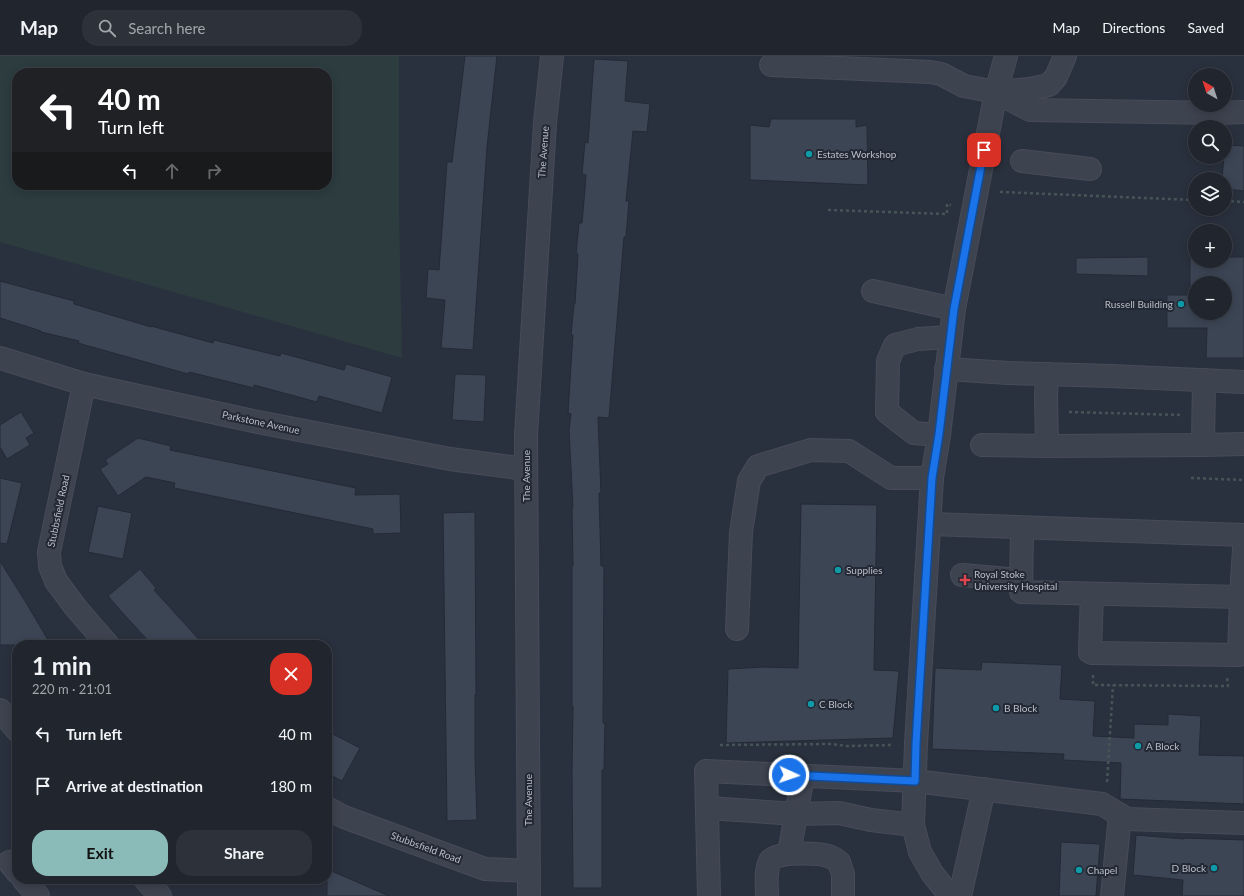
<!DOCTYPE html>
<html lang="en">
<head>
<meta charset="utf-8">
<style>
  body { margin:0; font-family:Lato,sans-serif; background:#2d313a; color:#f1f3f6; height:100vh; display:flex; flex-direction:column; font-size:15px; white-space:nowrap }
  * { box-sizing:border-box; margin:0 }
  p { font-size:13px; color:#a2a5aa }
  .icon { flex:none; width:22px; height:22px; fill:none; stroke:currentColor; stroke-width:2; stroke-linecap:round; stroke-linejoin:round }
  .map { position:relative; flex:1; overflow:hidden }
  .drawer { position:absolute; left:12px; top:584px; width:320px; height:244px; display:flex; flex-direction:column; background:#20252e; border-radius:16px; box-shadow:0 2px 10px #0003,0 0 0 1px #3d424a }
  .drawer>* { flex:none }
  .banner { position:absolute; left:12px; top:12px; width:320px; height:122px; border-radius:16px; box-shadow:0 2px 10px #0003,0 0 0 1px #3d424a; background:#202124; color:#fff; overflow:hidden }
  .needle { width:26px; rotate:321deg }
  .buttons { position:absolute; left:1188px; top:12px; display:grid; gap:8px }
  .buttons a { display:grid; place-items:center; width:44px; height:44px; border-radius:50%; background:#20252e; box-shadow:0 2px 10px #0003,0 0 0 1px #3d424a; font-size:20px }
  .pin { position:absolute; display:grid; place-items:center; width:34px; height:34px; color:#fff; margin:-17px; border-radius:8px; box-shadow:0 2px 6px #0006 }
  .me { position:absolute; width:44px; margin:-22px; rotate:93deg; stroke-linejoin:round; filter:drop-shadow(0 0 3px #0008) }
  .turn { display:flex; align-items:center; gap:14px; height:84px; padding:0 20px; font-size:18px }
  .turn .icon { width:52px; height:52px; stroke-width:2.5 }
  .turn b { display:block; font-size:28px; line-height:34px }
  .lanes { display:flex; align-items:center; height:38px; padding:0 20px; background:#0003; justify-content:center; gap:20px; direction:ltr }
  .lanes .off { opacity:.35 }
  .round { display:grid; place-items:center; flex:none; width:42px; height:42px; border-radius:16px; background:#2d313a }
  .overview { display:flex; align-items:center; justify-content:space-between; height:68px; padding:0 20px }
  h1 { font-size:24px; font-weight:700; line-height:30px }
  .cta { display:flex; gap:8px; margin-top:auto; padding:8px 20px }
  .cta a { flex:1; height:46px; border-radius:16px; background:#8bbbb9; color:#111; font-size:16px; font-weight:700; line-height:46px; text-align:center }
  .cta a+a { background:#2d313a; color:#f1f3f6 }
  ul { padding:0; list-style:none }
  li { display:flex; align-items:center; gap:12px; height:52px; padding:0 20px }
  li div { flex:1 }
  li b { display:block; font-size:15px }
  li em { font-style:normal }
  header { display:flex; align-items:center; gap:24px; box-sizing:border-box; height:56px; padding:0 20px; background:#20252e; border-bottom:1px solid #3d424a }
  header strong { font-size:19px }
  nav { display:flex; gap:22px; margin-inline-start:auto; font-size:14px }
  .search { width:280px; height:36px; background:#2d313a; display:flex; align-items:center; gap:10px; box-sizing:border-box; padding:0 14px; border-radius:16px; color:#a2a5aa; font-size:15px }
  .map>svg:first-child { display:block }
  .green { fill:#2c3c3f; fill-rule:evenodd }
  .building { fill:#3c4554; stroke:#242a36; fill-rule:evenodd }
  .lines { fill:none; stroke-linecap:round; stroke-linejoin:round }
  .minor-casing { stroke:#474c58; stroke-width:24 }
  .path { stroke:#455557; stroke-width:2.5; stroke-dasharray:3 3; stroke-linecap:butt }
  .minor { stroke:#3d434f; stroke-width:22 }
  .route-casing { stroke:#114b97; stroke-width:10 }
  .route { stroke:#1a73e8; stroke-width:7 }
  .culture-dot { fill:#0f9aa8; stroke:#222834; stroke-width:1.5 }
  .health-dot { fill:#e0444e; stroke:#222834; stroke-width:1.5 }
  .labels { text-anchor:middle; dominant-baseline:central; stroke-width:4; stroke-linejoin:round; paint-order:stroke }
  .street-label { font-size:10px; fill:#babfc9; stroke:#222834 }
  .poi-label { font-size:10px; fill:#babfc9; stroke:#222834; text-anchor:start }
</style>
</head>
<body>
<header>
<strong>Map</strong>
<div class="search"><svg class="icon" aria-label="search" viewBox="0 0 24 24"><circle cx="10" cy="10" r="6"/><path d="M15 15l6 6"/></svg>Search here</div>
<nav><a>Map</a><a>Directions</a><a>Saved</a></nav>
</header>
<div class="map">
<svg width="1244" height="840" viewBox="0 0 1244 840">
  <rect width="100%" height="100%" fill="#2a313e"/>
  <path class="green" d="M0,0H399V153L402,302L0,186ZM17,17H327V129H17Z"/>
  <g class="building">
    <polygon points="465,0 497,0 487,91 473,294 441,292 445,244 426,242 428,213 439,214 447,106 452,106"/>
    <polygon points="594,3 628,5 625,45 650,48 647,76 633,75 626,145 629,145 626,181 624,181 609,362 598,361 601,437 599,437 601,510 604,510 603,667 605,667 604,714 602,714 602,832 573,832 572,716 573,650 572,650 572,510 573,510 572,451 573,451 569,374 571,358 568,357 572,293 573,279 571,279 574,248 575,248 578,198 576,198 579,167 582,167 585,133 586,119 582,118 585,86 588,87"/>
    <polygon points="771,63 856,63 856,71 867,69 868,129 750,124 750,69 769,71"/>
    <polygon points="1225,89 1244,90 1244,135 1225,133 1225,123 1222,123 1224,101 1225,101"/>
    <polygon points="1148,201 1148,220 1076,218 1076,202"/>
    <path d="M1190,201H1195V205H1225V201H1244V302H1206L1207,272H1167V239H1190ZM1195,227H1225V257H1195Z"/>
    <polygon points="0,225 74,245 74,248 151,271 151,270 213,287 214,284 280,300 281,297 344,314 346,308 392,321 382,357 319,340 317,346 254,329 254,332 189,316 188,318 78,287 79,285 41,276 41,275 0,262"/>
    <polygon points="455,318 486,319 484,366 452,364"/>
    <polygon points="21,356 34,377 26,382 30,389 7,403 0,391 0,369"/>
    <polygon points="138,382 171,390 170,394 356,432 355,439 400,438 401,477 373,478 373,473 174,432 175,427 146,421 118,440 100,413 108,408 105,404"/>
    <polygon points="0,422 22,427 7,488 0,487"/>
    <polygon points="801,448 877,449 874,614 899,615 893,682 726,687 728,613 764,611 798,612"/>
    <polygon points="98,450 132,457 123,503 88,496"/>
    <polygon points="475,456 476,639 475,639 475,701 477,764 447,765 443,457"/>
    <polygon points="0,505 25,545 51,589 0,589"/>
    <polygon points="140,513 156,532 154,534 204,589 152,589 120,554 108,540"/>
    <polygon points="982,606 1062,609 1060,643 1095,645 1093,680 1134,682 1134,668 1168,669 1168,658 1201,660 1199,699 1244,700 1244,748 1120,743 1121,707 1063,704 1064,698 932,693 935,612 981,614"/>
    <polygon points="327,675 360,692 342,725 327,717"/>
    <polygon points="1136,779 1184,783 1185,782 1244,784 1244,840 1182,840 1183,824 1133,819"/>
    <polygon points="1061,786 1100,788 1096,840 1059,840"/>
    <polygon points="327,813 389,840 327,840"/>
  </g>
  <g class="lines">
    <g class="minor-casing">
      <g id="minor">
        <polyline points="771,9 930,16 941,18 964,30 996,36 1030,33 1049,29 1056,21 1065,0"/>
        <polyline points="996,36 1030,54 1219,57 1244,56"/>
        <polyline points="1022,105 1090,113"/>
        <polyline points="873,235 954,253"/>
        <polyline points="0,302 84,328 253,365 450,403 526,413"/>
        <polyline points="946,313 1009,317 1111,320 1244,326"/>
        <polyline points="1047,318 1046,341 1047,390 1203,389 1204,324"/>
        <polyline points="84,328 49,496 50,510 56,525 76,552 108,589"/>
        <polyline points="939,379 914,377 887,356 888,305 895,289 918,283 950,281"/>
        <polyline points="982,389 1047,390"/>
        <polyline points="1203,389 1244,388"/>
        <polyline points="930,468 1244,479"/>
        <polyline points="1022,472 1021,536 1241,541 1244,493"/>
        <polyline points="962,519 1021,524"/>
        <polyline points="1092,538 1090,596 1092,597 1239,599 1241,541"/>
        <polyline points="737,573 741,476 749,425 758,410 811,394 849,395 891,422 932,422"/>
        <polyline points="0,654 17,674"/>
        <polyline points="327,752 344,761 485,813 529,815"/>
        <polyline points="707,752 797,758 839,757 871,764 913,769"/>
        <polyline points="789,797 803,720"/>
        <polyline points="9,806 17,816"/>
        <polyline points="23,823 38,840"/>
        <polyline points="145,823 160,840"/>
        <polyline points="529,840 526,379 545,67 552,0"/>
        <polyline points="709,840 706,715 915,725 1102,748 1127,763 1244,767"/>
        <path d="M767,840C767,830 765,815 770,805C776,795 818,797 828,800C832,801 836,804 839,806L843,818V840"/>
        <polyline points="950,840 932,817 920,796 913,769 916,688 932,422 939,379 954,253 996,36 1006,0"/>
        <polyline points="960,840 984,733"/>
        <polyline points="1112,840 1120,759"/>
      </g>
    </g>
    <g class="path">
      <polyline points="1000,136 1195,144"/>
      <polyline points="1225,145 1244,146"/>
      <polyline points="828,154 947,158 947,148 951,149"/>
      <polyline points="1069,356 1182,359"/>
      <polyline points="1191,422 1244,424"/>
      <polyline points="1093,619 1093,629 1228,630 1227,621"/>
      <polyline points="720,689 832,688 846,690 893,689"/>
      <polyline points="1107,726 1113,629"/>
    </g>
    <use href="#minor" class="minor"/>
  </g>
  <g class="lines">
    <g class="route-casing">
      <polyline id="route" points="789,719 915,725 916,688 932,422 939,378 954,253 984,94"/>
    </g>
    <use href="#route" class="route"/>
  </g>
  <g class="culture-dot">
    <circle cx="809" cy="98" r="4"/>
    <circle cx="1181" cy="248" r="4"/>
    <circle cx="838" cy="514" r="4"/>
    <circle cx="811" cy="648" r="4"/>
    <circle cx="996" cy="652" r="4"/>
    <circle cx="1138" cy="690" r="4"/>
    <circle cx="1214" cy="812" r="4"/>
    <circle cx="1079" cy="814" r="4"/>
  </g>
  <path class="health-dot" d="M963 518h4v4h4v4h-4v4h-4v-4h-4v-4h4z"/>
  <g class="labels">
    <g class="street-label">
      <text transform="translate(543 96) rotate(-86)">The Avenue</text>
      <text transform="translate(261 366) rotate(12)">Parkstone Avenue</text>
      <text transform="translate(526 420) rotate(-90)">The Avenue</text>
      <text transform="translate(58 455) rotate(-78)">Stubbsfield Road</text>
      <text transform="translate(528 744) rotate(-90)">The Avenue</text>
      <text transform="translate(426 791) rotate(20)">Stubbsfield Road</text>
    </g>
    <g class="poi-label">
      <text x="817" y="98">Estates Workshop</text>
      <text x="1173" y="248" text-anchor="end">Russell Building</text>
      <text x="846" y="514">Supplies</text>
      <text x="974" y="518">Royal Stoke<tspan x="974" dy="12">University Hospital</tspan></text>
      <text x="819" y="648">C Block</text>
      <text x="1004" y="652">B Block</text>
      <text x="1146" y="690">A Block</text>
      <text x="1206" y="812" text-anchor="end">D Block</text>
      <text x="1087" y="814">Chapel</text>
    </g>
  </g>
</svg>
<div class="buttons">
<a><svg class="needle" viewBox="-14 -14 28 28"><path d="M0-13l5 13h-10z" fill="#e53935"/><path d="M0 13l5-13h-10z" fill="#a2a5aa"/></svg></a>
<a><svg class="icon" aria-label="search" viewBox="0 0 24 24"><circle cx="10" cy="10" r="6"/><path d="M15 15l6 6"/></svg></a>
<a><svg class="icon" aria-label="layers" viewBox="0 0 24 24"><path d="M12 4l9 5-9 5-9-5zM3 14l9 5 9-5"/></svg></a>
<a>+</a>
<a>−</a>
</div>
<div class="pin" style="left:984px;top:94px;background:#d93025"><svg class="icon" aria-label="arrive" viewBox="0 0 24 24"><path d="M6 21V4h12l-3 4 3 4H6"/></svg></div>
<svg class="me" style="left:789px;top:719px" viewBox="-20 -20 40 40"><circle r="17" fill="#1a73e8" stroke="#fff" stroke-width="3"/><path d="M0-11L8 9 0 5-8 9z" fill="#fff"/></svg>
<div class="banner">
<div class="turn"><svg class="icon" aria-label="left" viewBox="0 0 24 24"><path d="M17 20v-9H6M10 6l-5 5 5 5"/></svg><div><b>40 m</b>Turn left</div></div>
<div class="lanes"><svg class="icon" aria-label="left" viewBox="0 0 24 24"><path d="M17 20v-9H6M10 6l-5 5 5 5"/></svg><svg class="icon off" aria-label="ahead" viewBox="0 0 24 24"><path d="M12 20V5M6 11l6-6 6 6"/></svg><svg class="icon off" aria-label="right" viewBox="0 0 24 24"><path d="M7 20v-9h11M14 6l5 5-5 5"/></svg></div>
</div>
<section class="drawer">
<div class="overview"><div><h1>1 min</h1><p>220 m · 21:01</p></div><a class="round" style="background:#d93025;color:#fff"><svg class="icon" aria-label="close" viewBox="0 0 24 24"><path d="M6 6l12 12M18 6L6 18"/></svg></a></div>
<ul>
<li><svg class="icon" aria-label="left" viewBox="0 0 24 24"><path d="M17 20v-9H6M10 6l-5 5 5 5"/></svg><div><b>Turn left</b></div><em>40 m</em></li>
<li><svg class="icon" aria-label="arrive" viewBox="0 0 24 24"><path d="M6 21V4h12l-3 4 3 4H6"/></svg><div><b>Arrive at destination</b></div><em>180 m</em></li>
</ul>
<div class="cta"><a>Exit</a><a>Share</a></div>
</section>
</div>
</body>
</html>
